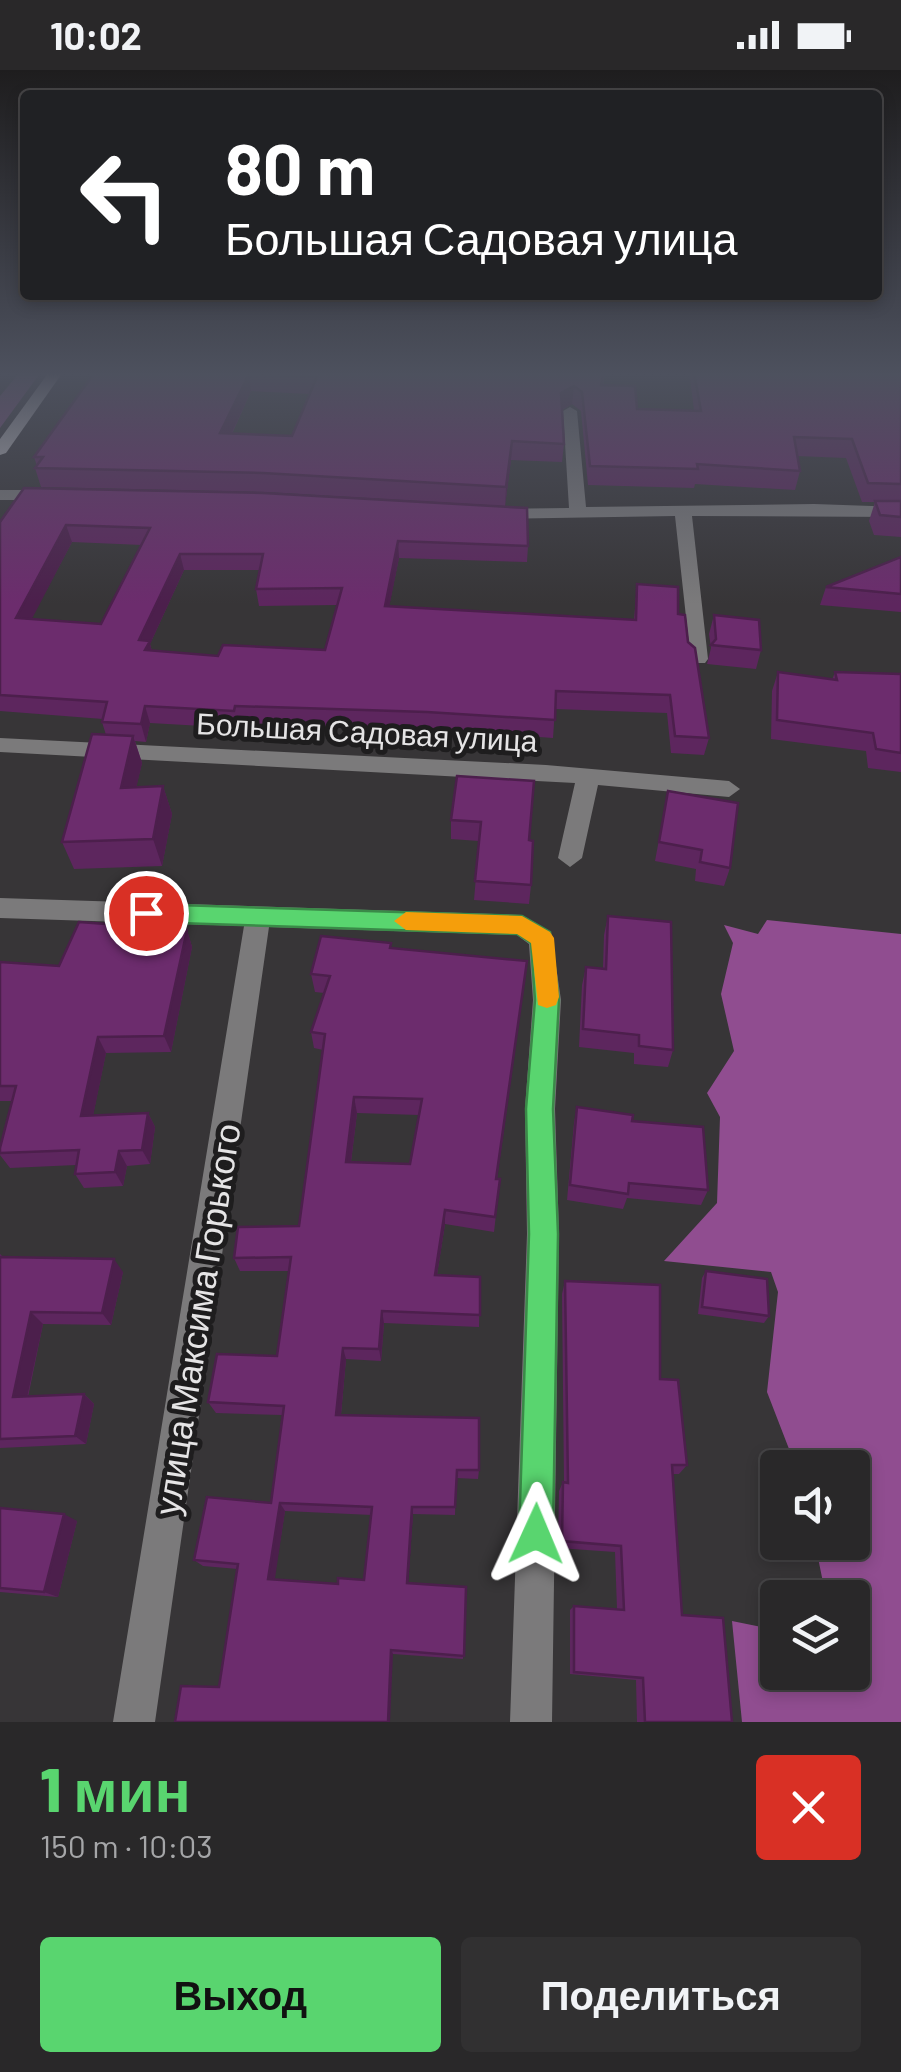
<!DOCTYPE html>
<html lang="ru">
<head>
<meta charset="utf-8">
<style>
  body { margin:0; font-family:Barlow,sans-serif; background:#313031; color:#f1f3f6; height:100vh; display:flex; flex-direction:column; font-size:38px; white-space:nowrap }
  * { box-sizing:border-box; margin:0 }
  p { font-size:32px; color:#a5a6a8 }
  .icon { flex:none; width:55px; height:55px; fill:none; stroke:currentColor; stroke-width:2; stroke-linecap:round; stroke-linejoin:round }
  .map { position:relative; height:1652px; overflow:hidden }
  .side { display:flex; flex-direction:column; background:#292829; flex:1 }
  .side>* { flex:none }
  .top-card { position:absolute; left:20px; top:20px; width:862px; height:210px; border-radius:10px; box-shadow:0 5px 15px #0003,0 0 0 2px #454446; background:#202124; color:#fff; overflow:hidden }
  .fabs { position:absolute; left:760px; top:1380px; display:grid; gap:20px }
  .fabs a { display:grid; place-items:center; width:110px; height:110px; border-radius:10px; background:#292829; box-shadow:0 5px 15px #0003,0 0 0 2px #454446; font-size:50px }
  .pin { position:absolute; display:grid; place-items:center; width:85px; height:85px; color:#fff; margin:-42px; border:5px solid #fff; border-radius:50%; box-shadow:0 2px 10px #0007 }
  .me { position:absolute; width:110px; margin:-55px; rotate:1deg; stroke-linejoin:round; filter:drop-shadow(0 0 8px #0008) }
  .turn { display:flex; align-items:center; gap:35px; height:210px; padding:0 40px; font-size:45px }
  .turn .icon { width:130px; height:130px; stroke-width:2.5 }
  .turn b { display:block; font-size:70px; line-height:85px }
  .round { display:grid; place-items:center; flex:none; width:105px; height:105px; border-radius:10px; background:#313031 }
  .headline { display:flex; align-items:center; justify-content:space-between; height:170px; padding:0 40px }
  h1 { font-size:60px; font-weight:800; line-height:75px; color:#59d56f }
  .cta { display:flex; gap:20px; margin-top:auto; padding:20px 40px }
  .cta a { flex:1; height:115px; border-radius:10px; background:#59d56f; color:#111; font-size:40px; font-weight:800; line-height:115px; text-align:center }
  .cta a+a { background:#313031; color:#f1f3f6 }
  .status { display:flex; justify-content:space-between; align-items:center; height:70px; padding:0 50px; background:#292829; direction:ltr }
  .status svg { height:28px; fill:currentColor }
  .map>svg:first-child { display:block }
  .green { fill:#7f4a7f }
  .forest { fill:#904d90 }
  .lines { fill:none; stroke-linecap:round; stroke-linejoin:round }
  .minor { fill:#7b7a7b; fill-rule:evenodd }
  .major { fill:#bfbdbf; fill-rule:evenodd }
  .wall { fill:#5d265e; fill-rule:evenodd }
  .shaded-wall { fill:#4c1f4c }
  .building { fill:#6c2c6d; stroke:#4c1f4c; stroke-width:2.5; fill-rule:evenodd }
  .route { fill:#59d56f; stroke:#3a8a48; stroke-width:2.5 }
  .slow { fill:#f59e0b }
  .labels { text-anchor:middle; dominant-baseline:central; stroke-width:10; stroke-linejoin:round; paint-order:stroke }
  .street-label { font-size:30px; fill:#e5e4e5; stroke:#1e1d1e }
  .near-street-label { font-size:35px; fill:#e5e4e5; stroke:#1e1d1e }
</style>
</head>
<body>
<div class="status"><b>10:02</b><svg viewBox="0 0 49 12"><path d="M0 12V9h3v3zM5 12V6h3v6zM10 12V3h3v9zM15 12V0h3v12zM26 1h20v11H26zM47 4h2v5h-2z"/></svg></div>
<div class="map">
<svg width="901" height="1652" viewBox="0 0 901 1652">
  <rect width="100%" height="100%" fill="#373537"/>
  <polygon class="green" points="20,302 41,302 0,358 0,326"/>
  <polygon class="forest" points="767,850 901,864 901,1652 742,1652 732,1551 777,1560 778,1602 852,1602 852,1528 826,1527 815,1473 852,1472 852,1398 796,1397 767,1322 778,1222 771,1202 664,1191 717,1133 720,1047 707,1023 734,981 721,924 733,873 724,855 758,864"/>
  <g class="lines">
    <g class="minor">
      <polygon points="570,337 577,341 586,437 814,434 901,437 901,447 692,446 708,589 705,593 691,593 675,446 496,449 487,444 496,439 569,438 563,341"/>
      <polygon points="0,420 52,420 60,425 52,430 0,430"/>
      <polygon points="0,668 546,695 729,711 740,719 729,727 598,715 582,788 570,797 558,788 575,713 0,682"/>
      <polygon points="0,828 522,845 551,862 561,930 555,1039 559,1164 552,1652 510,1652 527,1164 525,1039 533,930 529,874 517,865 269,857 155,1652 113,1652 244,856 0,848"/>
    </g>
    <polygon class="major" points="49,302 63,302 6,383 0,385 0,369"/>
  </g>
  <g class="wall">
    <path d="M95,302H606L603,315L637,339L694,340L689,302H901V467L874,465L869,451L875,432H862L846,388L797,386L800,401L795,420L695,414L694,418L588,415L581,341L572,334L562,340L564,374L562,392L511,390L505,436L266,422L41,417L35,398L37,396L34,387ZM251,321L310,324L292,366L232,364Z"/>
    <path d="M0,452L528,476L527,492L399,488L389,536L634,550L637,514L678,544L688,572L709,668L704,685L671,683L667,643L555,639L553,668L427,659L239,653L238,658L150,653L146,672L135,671L142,693L136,717L163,716L172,744L162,796L74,799L62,772L106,665L102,652L103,649L0,641ZM72,472L142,475L101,554L31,549ZM184,500H259L256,519L259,536L337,535L325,580L218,586L152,581L150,574Z"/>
    <polygon points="901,487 901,542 820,535 826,517"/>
    <polygon points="714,545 761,580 756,599 707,594 711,578 709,564"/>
    <polygon points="778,602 832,610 835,602 901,604 901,702 868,698 866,681 771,669 772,621"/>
    <polygon points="457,706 529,770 531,815 529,834 474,830 479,771 451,769 451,750"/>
    <polygon points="668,721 730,798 724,816 695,811 696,799 655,791"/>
    <polygon points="608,846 673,980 668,997 634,994 634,983 579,977 582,915 586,897 603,898 604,865"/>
    <polygon points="187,860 192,877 171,982 106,983 93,1045 148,1043 155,1057 150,1094 127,1096 123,1116 84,1118 75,1104 76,1095 10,1098 0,1085 12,1031 0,1031 0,892 59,896"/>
    <path d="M392,878L525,908L497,1109H500L494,1162L445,1154L437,1205L480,1207L479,1257L384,1253L381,1291L346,1289L341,1345L479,1400L478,1409L456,1408L455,1445L413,1444L408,1513L466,1517L463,1589L393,1584L219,1617L238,1499L203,1496L194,1490L271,1433L282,1345L216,1343L208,1332L277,1286L289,1201H240L234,1188L299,1156L323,980L314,978L311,962L324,923L315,922L311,904ZM357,1043L419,1045L410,1094L351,1092ZM285,1441L372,1445L364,1510L338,1514L274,1510Z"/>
    <polygon points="577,1037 632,1051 708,1120 701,1135 627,1128 623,1139 567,1130 574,1053"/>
    <polygon points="0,1184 3,1187 123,1202 111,1255 43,1254 28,1327 84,1324 94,1334 86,1374 0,1378"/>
    <polygon points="706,1201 769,1246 764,1253 698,1244 702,1208"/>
    <polygon points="565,1211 660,1309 687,1395 679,1404 673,1404 682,1545 732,1652 637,1652 636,1610 570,1604 570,1540 574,1536 617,1539 615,1482 558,1478 559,1421 563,1412 564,1413 562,1224"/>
    <polygon points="0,1438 77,1451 58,1527 0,1522"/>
  </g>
  <g class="shaded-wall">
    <polygon points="249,304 251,321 223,382 220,363"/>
    <polygon points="574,316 572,334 559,341 561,323"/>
    <polygon points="512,371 511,390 505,436 506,417"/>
    <polygon points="66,455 72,472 23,566 16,548"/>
    <polygon points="398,471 399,488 386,553 385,536"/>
    <polygon points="180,484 184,500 150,574 154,588 150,597 139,570"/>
    <polygon points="145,636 150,653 146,672 141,654"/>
    <polygon points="133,666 142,693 130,745 121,718"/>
    <polygon points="163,716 172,744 162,796 153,769"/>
    <polygon points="187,860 192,877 171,982 164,966"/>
    <polygon points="98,967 106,983 90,1061 81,1046"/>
    <polygon points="354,1027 357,1043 349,1107 346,1092"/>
    <polygon points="148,1043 155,1057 150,1094 142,1080"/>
    <polygon points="119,1081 127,1096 123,1116 115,1102"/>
    <polygon points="445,1140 445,1154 435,1218 435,1205"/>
    <polygon points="114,1189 123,1202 111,1255 102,1243"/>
    <polygon points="382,1241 384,1253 381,1291 379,1279"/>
    <polygon points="31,1242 43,1254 25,1337 13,1327"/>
    <polygon points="343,1278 346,1289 340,1355 336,1345"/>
    <polygon points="84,1324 94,1334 86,1374 75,1366"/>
    <polygon points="280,1433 285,1441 274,1515 268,1509"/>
    <polygon points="412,1437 413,1444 408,1518 407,1513"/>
    <polygon points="64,1444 77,1451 58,1527 44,1522"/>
    <polygon points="391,1580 393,1584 390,1652 388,1652"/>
  </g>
  <g class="building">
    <path d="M95,302H604L601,315L635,316L637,339L701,341L694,302H901V414L868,413L852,369L794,367L800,401L697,394L698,399L590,396L582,322L574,316L561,323L564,374L512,371L506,417L263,403L35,398L43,387H34ZM249,304L317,307L292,366L220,363Z"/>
    <path d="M24,418L263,423L527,438L528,476L398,471L385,536L636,550L637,514L678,517V544L685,545L688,572L695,578L709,668L675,666L670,625L556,621L555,650L427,642L235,636L234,641L145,636L141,654L102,652L107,632L0,625V452ZM66,455L150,458L101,554L16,548ZM180,484H263L256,519L342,518L325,580L223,575L218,586L145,580L150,571L139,570Z"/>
    <polygon points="875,431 901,431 901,447 880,445"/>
    <polygon points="901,487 901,524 826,517"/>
    <polygon points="714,545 759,550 761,580 711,575 716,569"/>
    <polygon points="778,602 837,610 835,602 901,604 901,683 876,679 873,663 777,650"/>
    <polygon points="92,664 133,666 121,718 163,716 153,769 62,772"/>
    <polygon points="457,706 534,711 529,770 533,771 531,815 475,811 481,752 451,750"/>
    <polygon points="668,721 738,733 730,798 700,792 702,780 659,772"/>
    <polygon points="608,846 671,852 673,980 639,976 639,965 583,959 586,897 606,899"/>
    <polygon points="79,852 187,860 164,966 98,967 81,1046 148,1043 142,1080 119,1081 115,1102 75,1104 79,1080 0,1083 0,1078 16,1016 0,1016 0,892 59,896"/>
    <path d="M321,866L391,873L390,878L527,891L496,1109H500L495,1147L445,1140L435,1205L480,1207V1245L382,1241L379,1279L343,1278L336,1345L479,1348V1400H457L455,1437H412L407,1513L466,1517L464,1586L391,1580L388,1652H175L181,1616L219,1617L238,1494L194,1490L207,1427L271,1433L284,1336L208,1332L217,1284L277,1286L291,1187L234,1188L238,1157L299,1156L325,964L311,962L330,906L311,904ZM354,1027L422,1029L410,1094L346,1092ZM280,1433L372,1437L364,1510L338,1508V1514L268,1509Z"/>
    <polygon points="577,1037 633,1045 632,1051 703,1057 708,1120 629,1113 628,1124 570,1115"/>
    <polygon points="0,1187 114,1189 102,1243 31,1242 13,1327 84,1324 75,1366 0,1369"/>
    <polygon points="706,1201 767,1209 769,1246 702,1237"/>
    <polygon points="565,1211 660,1215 660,1309 678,1310 687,1395 672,1395 682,1545 723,1548 732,1652 645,1652 643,1608 574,1602 574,1536 624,1540 621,1476 562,1471 563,1412 568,1413"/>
    <polygon points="0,1438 64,1444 44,1522 0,1518"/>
  </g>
  <linearGradient id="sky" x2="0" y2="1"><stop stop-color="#1e1d1e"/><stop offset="0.57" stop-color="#4d515e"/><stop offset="1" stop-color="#4d515e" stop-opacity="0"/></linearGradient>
  <rect width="901" height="534" fill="url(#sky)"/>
  <polygon class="route" points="146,834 522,846 550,862 559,930 553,1039 558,1164 553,1464 548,1477 536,1482 524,1477 519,1464 529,1164 526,1039 535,930 531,873 517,864 146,852 135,843"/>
  <polygon class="slow" points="406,842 522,846 550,862 554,868 559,927 556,935 547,938 538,935 531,873 517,864 406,860 394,851"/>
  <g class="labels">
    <g class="street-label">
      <text transform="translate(367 661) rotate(3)">Большая Садовая улица</text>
    </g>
    <g class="near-street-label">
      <text transform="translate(196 1249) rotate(-81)">улица Максима Горького</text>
    </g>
  </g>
</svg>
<div class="fabs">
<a><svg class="icon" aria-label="sound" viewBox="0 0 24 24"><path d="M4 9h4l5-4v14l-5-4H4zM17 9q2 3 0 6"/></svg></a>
<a><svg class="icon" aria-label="layers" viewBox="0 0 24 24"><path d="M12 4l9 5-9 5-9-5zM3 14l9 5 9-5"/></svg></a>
</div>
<div class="pin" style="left:146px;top:843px;background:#d93025"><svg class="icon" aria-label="arrive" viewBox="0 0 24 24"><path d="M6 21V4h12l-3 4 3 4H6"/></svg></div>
<svg class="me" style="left:536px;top:1464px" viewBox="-20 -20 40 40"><path d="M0-17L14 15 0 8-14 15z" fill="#59d56f" stroke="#fff" stroke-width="4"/></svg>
<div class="top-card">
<div class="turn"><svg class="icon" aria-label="left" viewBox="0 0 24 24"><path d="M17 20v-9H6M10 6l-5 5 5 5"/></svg><div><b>80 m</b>Большая Садовая улица</div></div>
</div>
</div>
<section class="side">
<div class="headline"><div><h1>1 мин</h1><p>150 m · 10:03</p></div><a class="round" style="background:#d93025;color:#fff"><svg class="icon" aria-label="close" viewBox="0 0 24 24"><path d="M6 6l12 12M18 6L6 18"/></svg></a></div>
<div class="cta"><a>Выход</a><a>Поделиться</a></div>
</section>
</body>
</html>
